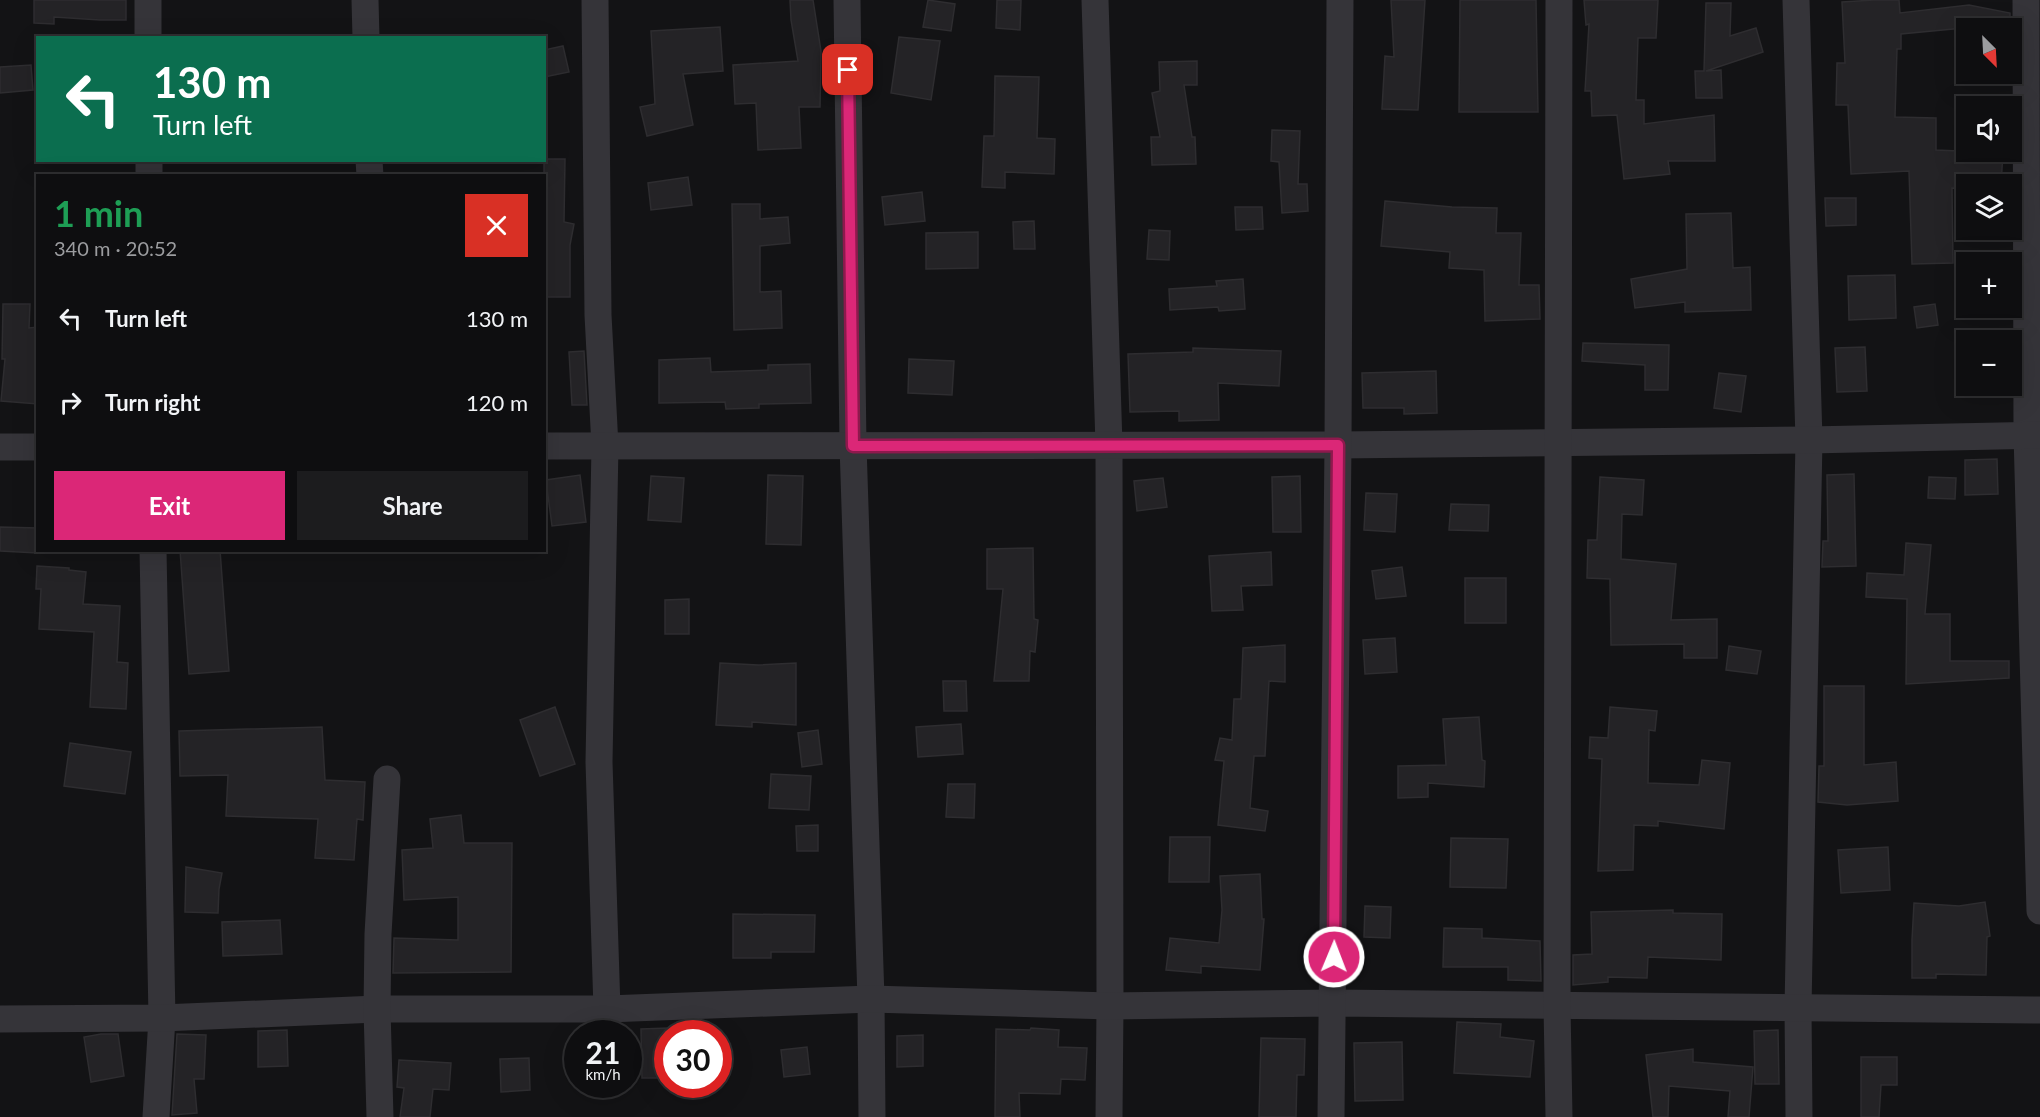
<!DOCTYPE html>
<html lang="en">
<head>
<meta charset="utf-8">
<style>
  body { margin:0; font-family:Lato,sans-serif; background:#1c1c1e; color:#f1f3f6; height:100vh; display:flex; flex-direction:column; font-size:22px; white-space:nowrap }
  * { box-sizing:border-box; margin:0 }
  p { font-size:20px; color:#9b9c9f }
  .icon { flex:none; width:33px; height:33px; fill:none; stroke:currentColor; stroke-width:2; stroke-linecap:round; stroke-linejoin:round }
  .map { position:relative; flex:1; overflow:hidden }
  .panel { position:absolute; left:36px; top:174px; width:510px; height:378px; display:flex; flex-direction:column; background:#0e0e10; border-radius:0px; box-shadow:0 6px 24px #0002,0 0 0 2px #2e2e30 }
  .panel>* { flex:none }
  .hud { position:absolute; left:36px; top:36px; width:510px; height:126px; border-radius:0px; box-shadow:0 6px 24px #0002,0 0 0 2px #2e2e30; background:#0b6e4f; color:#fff; overflow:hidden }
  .needle { width:39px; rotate:156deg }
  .controls { position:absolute; left:1956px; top:18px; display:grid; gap:12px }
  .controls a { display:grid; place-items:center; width:66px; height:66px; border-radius:0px; background:#0e0e10; box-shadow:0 6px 24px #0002,0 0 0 2px #2e2e30; font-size:30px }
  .speed { position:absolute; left:564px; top:1020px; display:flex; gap:12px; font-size:30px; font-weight:700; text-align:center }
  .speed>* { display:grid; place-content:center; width:78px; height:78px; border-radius:50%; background:#0e0e10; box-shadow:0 6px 24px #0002,0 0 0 2px #2e2e30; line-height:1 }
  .speed small { font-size:15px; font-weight:400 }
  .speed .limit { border:9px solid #d22; background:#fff; color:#111 }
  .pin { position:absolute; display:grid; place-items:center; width:51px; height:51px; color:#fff; margin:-26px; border-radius:12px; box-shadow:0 3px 9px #0006 }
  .me { position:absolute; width:66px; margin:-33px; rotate:1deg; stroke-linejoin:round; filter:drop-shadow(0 0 4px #0008) }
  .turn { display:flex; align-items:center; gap:21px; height:126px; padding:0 18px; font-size:27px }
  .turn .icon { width:78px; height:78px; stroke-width:2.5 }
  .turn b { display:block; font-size:42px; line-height:51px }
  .round { display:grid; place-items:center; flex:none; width:63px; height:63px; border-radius:0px; background:#1c1c1e }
  .headline { display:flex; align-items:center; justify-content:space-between; height:102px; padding:0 18px }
  h1 { font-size:36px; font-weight:700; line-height:45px; color:#1e9e55 }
  .action { display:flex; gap:12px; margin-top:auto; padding:12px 18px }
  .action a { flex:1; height:69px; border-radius:0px; background:#db2777; color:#fff; font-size:24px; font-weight:700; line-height:69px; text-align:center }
  .action a+a { background:#1c1c1e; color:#f1f3f6 }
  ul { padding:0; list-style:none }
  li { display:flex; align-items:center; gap:18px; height:84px; padding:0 18px }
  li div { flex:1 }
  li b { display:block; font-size:22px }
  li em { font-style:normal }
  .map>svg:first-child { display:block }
  .building { fill:#242326; stroke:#2e2d30; stroke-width:1.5 }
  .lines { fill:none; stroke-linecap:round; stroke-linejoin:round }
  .street { stroke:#353439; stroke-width:27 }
  .route-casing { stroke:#8e194d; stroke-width:15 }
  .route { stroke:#db2777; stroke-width:10 }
</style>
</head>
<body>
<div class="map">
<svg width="2040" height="1117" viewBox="0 0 2040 1117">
  <rect width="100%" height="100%" fill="#131315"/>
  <g class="building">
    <polygon points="34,0 126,0 126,20 100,20 54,17 54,24 34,23"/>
    <polygon points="790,0 813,0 821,51 820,107 799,107 801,148 758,150 756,103 735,104 733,65 798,61 791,20"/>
    <polygon points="928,0 955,4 951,31 923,27"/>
    <polygon points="997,0 1021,0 1020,30 996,28"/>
    <polygon points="1391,0 1425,0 1418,110 1382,109 1385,56 1394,57"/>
    <polygon points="1460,0 1536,0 1538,112 1459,112"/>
    <polygon points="1584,0 1658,0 1656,38 1638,38 1636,100 1644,100 1644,124 1714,115 1715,161 1668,161 1670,174 1624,179 1617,115 1592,116 1591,91 1585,91 1589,24 1586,25"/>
    <polygon points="1874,0 1899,0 1900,13 1969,5 2010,13 2010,28 1964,28 1901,34 1901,49 1897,49 1895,117 1936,118 1936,150 2003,153 2001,184 1966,184 1966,189 1952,188 1953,263 1912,264 1909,171 1851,174 1848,105 1836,105 1837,63 1845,63 1842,2"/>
    <polygon points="1706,3 1731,3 1730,36 1756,28 1763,52 1706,71 1721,70 1722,98 1696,98 1695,71 1704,71"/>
    <polygon points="720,27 723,71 683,74 693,125 647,136 640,107 655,104 651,31"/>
    <polygon points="899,37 940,41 931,100 891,93"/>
    <polygon points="563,46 569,72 544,77 544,50"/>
    <polygon points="1197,61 1197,85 1184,85 1192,137 1195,137 1196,164 1152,165 1151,137 1160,137 1152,93 1160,91 1159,62"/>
    <polygon points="31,65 33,90 0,93 0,67"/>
    <polygon points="995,76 1039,77 1037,138 1055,139 1054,174 1005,172 1005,188 982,187 984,136 994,136"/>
    <polygon points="1272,130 1300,131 1298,184 1307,184 1308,211 1282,213 1279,162 1271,161"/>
    <polygon points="544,159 565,159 564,222 574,224 570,245 570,297 544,297"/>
    <polygon points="688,177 692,205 651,210 648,183"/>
    <polygon points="922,192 925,221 885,225 882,197"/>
    <polygon points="1825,198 1856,198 1856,225 1826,226"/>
    <polygon points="1385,201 1452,207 1497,208 1496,233 1521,233 1519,285 1539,285 1540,319 1485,321 1484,270 1449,268 1450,252 1381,246"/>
    <polygon points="732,204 760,204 760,219 788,217 790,243 760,246 760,292 781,291 782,328 734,330"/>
    <polygon points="1235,207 1262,207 1263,229 1236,230"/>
    <polygon points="1731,213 1733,268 1750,267 1751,310 1685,312 1685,302 1635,308 1631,279 1687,269 1686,214"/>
    <polygon points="1034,221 1035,249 1014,249 1013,222"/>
    <polygon points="1149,230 1170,231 1169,260 1147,259"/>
    <polygon points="978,232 978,268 926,269 926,233"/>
    <polygon points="1895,275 1896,318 1849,320 1848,276"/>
    <polygon points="1243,279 1245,309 1219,311 1218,307 1170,310 1169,289 1217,286 1216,281"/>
    <polygon points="3,304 30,304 29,328 38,327 38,404 1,401 5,359 2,359"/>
    <polygon points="1935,304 1938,325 1917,328 1914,307"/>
    <polygon points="1583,343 1669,345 1668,390 1645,390 1645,365 1582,361"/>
    <polygon points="1865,347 1867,391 1837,392 1835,348"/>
    <polygon points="1193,348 1281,351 1279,386 1218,383 1219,420 1179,421 1179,411 1130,412 1128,354 1193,352"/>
    <polygon points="584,351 587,405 572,405 569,352"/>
    <polygon points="710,358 711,372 768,370 768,365 810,364 811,403 759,404 759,408 726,409 725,402 659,403 659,360"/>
    <polygon points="909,359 954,361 952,395 908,393"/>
    <polygon points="1436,371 1437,413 1404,414 1404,408 1363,408 1362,373"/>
    <polygon points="1719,373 1746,376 1741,412 1714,408"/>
    <polygon points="1997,459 1998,494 1965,495 1965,460"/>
    <polygon points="1854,474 1856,566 1822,567 1823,541 1828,541 1827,475"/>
    <polygon points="580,475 586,522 552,526 546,480"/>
    <polygon points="768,475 803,476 801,545 766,544"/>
    <polygon points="651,476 684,478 681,522 648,520"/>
    <polygon points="1300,476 1301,532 1273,532 1272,477"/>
    <polygon points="1600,477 1644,480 1642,515 1622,514 1621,559 1676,564 1671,620 1717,619 1717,658 1684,658 1684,644 1611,645 1610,579 1587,578 1588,540 1597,540"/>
    <polygon points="1929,477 1956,478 1955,499 1928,498"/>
    <polygon points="1163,478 1167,507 1137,511 1134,481"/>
    <polygon points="1366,493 1397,494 1395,532 1364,530"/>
    <polygon points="1451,504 1489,505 1488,531 1449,530"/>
    <polygon points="0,527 38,528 37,553 0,551"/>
    <polygon points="1906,543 1931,545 1925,614 1950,614 1950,661 2009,661 2009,678 1906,684 1907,599 1866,597 1867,573 1904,575"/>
    <polygon points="1033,548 1034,619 1038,620 1035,652 1030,651 1029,681 994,681 1003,589 987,589 987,549"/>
    <polygon points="180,550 220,550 229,671 189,674"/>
    <polygon points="1271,552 1272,585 1241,586 1243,610 1212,611 1209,556"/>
    <polygon points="37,566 69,568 69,570 86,572 83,604 120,606 117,662 128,663 126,709 90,707 94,632 39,629 41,589 36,589"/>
    <polygon points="1402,567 1406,596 1376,599 1372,571"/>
    <rect x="1465" y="578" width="41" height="45"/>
    <polygon points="689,599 689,634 665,634 665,600"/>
    <polygon points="1395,638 1397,672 1365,674 1363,640"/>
    <polygon points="1285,645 1285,682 1269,681 1265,756 1254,756 1250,808 1268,811 1265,831 1218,825 1224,761 1215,760 1220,738 1232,740 1234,699 1241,699 1243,648"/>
    <polygon points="1729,646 1761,651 1757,674 1726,670"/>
    <polygon points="720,663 758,665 796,663 796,725 752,722 752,727 716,725"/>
    <polygon points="943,681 966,681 967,711 944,711"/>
    <polygon points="1824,686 1864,686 1864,765 1896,762 1898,801 1847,805 1818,802 1819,766 1824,766"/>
    <polygon points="555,707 575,764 540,776 520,720"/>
    <polygon points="1610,707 1657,711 1655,731 1649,730 1648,783 1699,785 1702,760 1730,763 1724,829 1658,821 1658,826 1634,825 1633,870 1598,871 1602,759 1589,758 1590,737 1608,738"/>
    <polygon points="1479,717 1482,760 1485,761 1484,787 1428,783 1428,797 1398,798 1398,766 1446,765 1443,719"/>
    <polygon points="961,724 963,754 918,757 916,727"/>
    <polygon points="322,727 325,780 365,782 363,820 357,819 354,860 315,858 318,819 226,816 228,775 180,776 179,731"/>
    <polygon points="818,730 822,764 802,767 798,733"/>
    <polygon points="70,743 131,752 125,794 64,786"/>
    <polygon points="771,774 811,776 809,810 769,808"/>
    <polygon points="948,784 975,784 974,818 946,817"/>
    <polygon points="461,815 464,843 512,843 511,972 393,973 394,938 458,940 458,897 404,900 402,850 433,848 430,819"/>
    <polygon points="818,825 818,851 797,851 796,826"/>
    <polygon points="1170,837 1210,837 1209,882 1169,882"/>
    <polygon points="1451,838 1508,839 1506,888 1450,887"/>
    <polygon points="1888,847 1890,890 1841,893 1838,850"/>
    <polygon points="186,867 222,873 219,889 218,913 185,912"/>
    <polygon points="1260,874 1262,919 1264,919 1260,970 1201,966 1201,973 1166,970 1170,938 1219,943 1222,910 1220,876"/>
    <polygon points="1985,902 1990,936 1987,937 1986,975 1936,974 1936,978 1912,978 1912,940 1914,903 1959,906"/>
    <polygon points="1365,906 1391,907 1390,938 1364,937"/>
    <polygon points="1673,910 1673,913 1722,914 1721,960 1648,957 1647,978 1608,977 1608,982 1573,985 1573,955 1592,954 1591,912"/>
    <polygon points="733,914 815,915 814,952 771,952 771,958 733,958"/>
    <polygon points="280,920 282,954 223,956 222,922"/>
    <polygon points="1444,928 1482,929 1482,938 1540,941 1541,981 1508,980 1508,967 1443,967"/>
    <polygon points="1457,1022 1501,1024 1500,1037 1534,1041 1530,1077 1454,1073"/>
    <polygon points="668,1028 668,1078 642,1078 641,1029"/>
    <polygon points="1031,1028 1059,1030 1058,1047 1087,1048 1085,1080 1061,1079 1060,1094 1019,1093 1020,1117 995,1117 996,1029 1030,1030"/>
    <polygon points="287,1030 288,1066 258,1067 258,1031"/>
    <polygon points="1778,1030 1779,1084 1755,1084 1754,1031"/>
    <polygon points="101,1034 118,1034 124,1076 91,1082 84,1037"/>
    <polygon points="177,1034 206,1035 204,1079 194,1079 197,1113 172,1115"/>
    <polygon points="923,1035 923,1066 897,1067 897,1036"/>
    <polygon points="1261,1038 1305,1039 1304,1075 1297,1075 1296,1117 1259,1117"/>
    <polygon points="1402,1042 1403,1100 1355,1101 1354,1043"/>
    <polygon points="807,1047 810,1074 784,1077 781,1050"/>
    <polygon points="1693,1049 1693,1062 1753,1067 1749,1117 1728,1117 1730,1091 1669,1086 1668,1117 1653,1117 1646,1055"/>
    <polygon points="1861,1057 1897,1057 1897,1085 1881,1085 1879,1117 1861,1117"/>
    <polygon points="529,1058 530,1090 501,1092 500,1059"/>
    <polygon points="399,1060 451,1063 449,1090 433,1089 430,1117 400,1117 404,1088 397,1087"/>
  </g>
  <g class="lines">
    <g class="street">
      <polyline points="148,0 148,38"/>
      <polyline points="365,0 366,38"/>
      <polyline points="595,0 598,315 605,446 599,762 607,1009"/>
      <polyline points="847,0 853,445 871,999 872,1117"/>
      <polyline points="1095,0 1109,445 1110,1006 1109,1117"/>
      <polyline points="1796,0 1809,440 1798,1008 1799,1117"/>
      <polyline points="2026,0 2027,434 2040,911"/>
      <polyline points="149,160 149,176"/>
      <polyline points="369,160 370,176"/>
      <polyline points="544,446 1338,445 1809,440 2040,435"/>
      <polyline points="0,447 38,447"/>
      <polyline points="153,550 162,1018 156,1117"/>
      <polyline points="0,1019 162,1018 377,1009 607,1009 871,999 1110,1006 1333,1003 2040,1010"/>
      <polyline points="380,1117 377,1009 378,934 387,779"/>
      <polyline points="1331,1117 1338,445 1340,0"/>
      <polyline points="1559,1117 1557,1006 1559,0"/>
    </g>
  </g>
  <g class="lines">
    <g class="route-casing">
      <polyline id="route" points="848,70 853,446 1338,445 1334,957"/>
    </g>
    <use href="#route" class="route"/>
  </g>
</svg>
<div class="controls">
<a><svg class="needle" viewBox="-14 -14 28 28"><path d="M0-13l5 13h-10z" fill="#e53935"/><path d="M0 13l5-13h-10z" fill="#9b9c9f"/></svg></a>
<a><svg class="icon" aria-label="sound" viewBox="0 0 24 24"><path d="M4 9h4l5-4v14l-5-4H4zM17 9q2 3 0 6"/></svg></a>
<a><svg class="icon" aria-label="layers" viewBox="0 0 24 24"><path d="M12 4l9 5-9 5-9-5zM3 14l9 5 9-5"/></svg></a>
<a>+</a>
<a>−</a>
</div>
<div class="speed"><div>21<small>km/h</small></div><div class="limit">30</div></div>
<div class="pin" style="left:848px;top:70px;background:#d93025"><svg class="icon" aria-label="arrive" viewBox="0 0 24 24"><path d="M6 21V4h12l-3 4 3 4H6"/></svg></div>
<svg class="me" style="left:1334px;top:957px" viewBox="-20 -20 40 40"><circle r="17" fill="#db2777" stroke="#fff" stroke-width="3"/><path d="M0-11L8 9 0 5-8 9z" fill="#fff"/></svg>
<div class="hud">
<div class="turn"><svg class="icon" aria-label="left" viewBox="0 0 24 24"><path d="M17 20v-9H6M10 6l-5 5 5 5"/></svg><div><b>130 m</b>Turn left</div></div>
</div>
<section class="panel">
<div class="headline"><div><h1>1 min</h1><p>340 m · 20:52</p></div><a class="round" style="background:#d93025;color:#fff"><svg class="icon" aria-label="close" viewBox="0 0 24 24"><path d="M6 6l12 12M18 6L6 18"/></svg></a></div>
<ul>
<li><svg class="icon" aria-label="left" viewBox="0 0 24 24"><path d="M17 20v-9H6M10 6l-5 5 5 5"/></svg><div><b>Turn left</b></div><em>130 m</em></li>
<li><svg class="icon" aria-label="right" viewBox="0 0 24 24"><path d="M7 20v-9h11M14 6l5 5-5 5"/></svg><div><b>Turn right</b></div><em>120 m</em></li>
</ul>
<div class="action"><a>Exit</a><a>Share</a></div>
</section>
</div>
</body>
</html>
